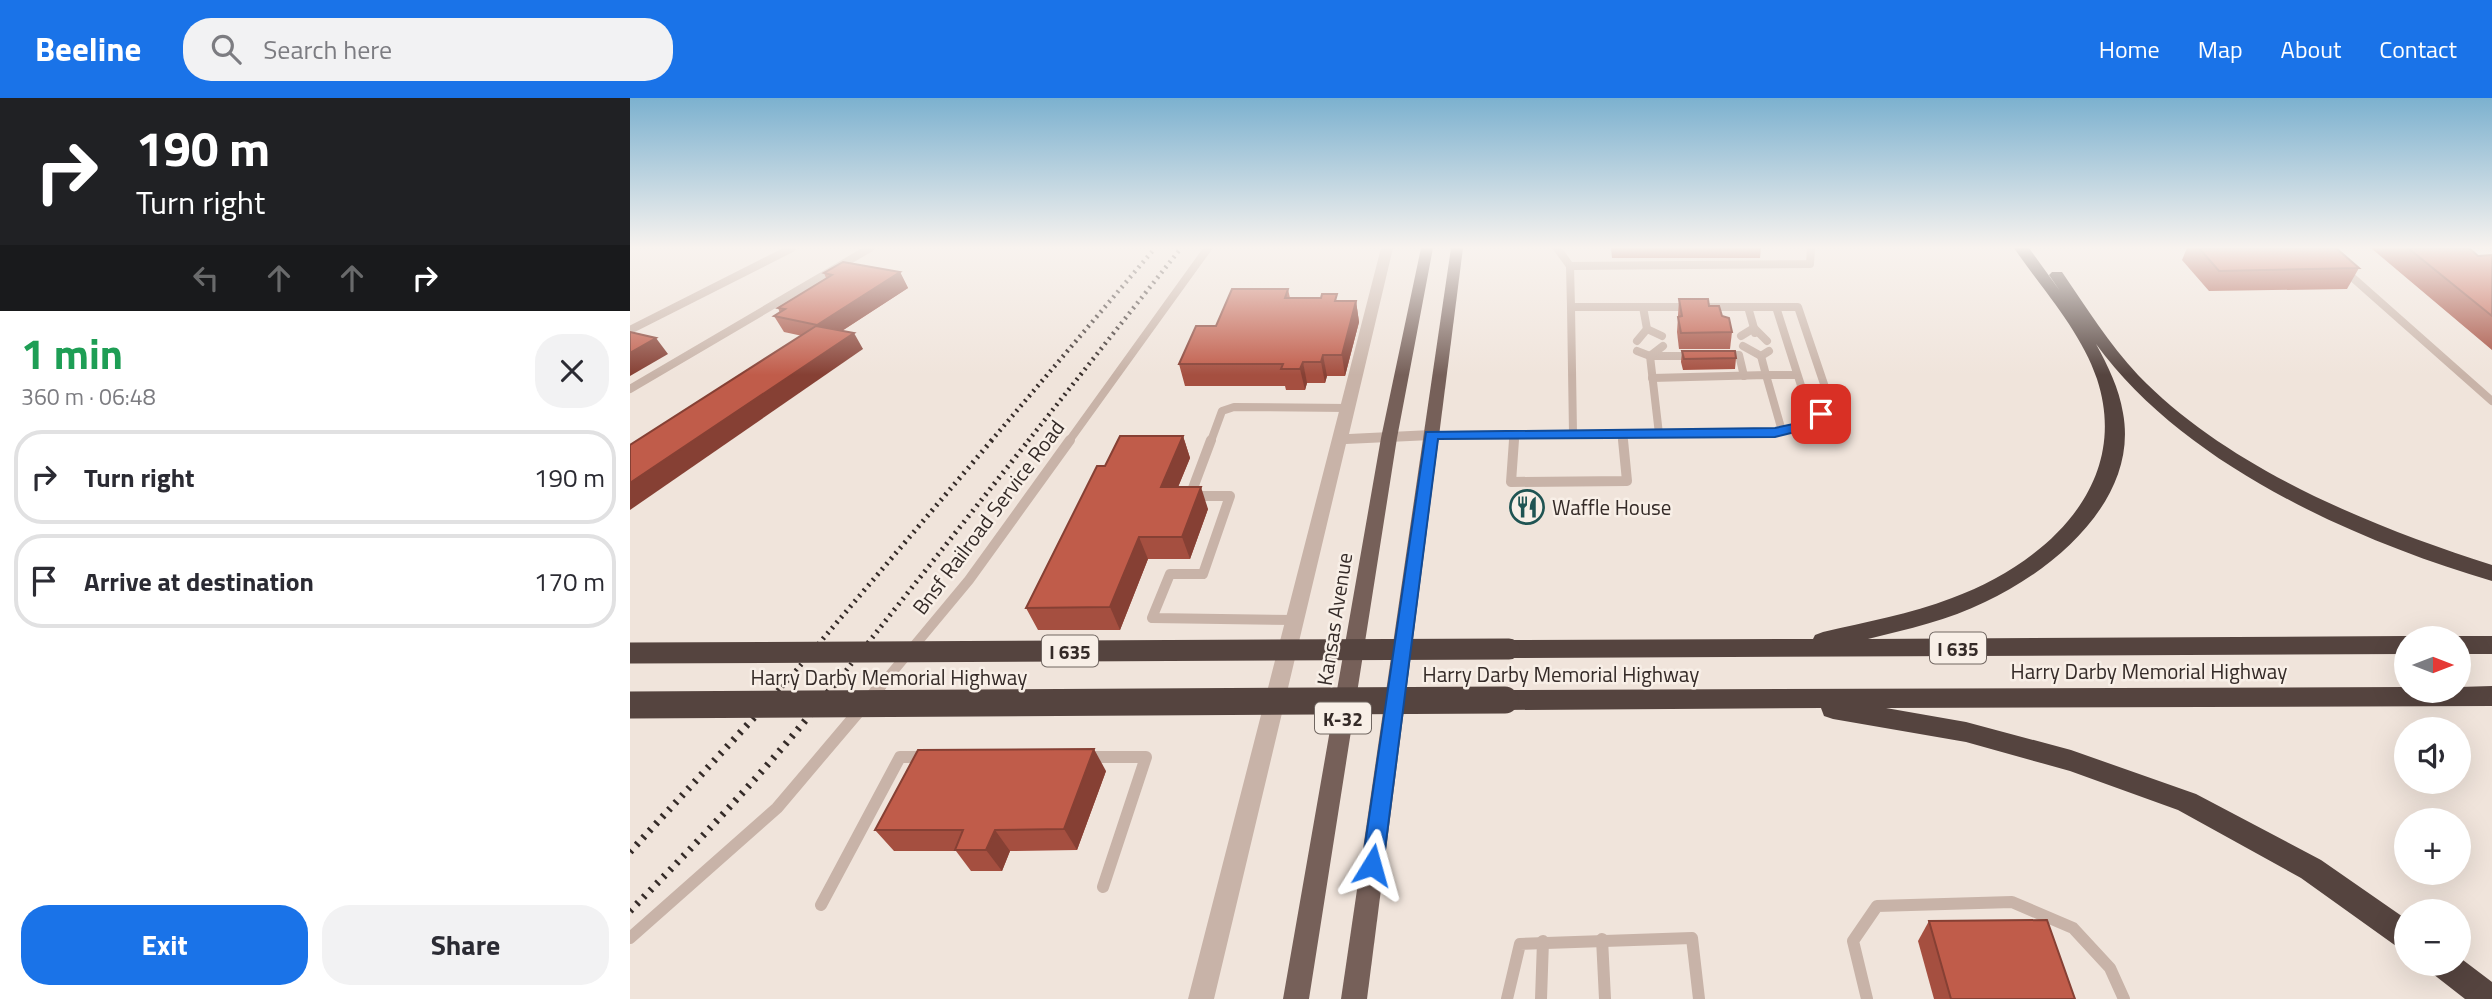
<!DOCTYPE html>
<html lang="en">
<head>
<meta charset="utf-8">
<style>
  body { margin:0; font-family:"Titillium Web",sans-serif; background:#f2f2f3; color:#2b2b33; height:100vh; display:flex; flex-direction:column; font-size:26px; white-space:nowrap }
  * { box-sizing:border-box; margin:0 }
  p { font-size:23px; color:#7c7c81 }
  .icon { flex:none; width:38px; height:38px; fill:none; stroke:currentColor; stroke-width:2; stroke-linecap:round; stroke-linejoin:round }
  .map { position:relative; flex:1; overflow:hidden }
  .details { display:flex; flex-direction:column; background:#fff; width:630px }
  .details>* { flex:none }
  .hud { background:#202124; color:#fff; overflow:hidden }
  .needle { width:46px; rotate:90deg }
  .buttons { position:absolute; left:1764px; top:528px; display:grid; gap:14px }
  .buttons a { display:grid; place-items:center; width:77px; height:77px; border-radius:50%; background:#fff; box-shadow:0 7px 28px #0002; font-size:35px }
  .pin { position:absolute; display:grid; place-items:center; width:60px; height:60px; color:#fff; margin:-30px; border-radius:14px; box-shadow:0 4px 10px #0006 }
  .me { position:absolute; width:77px; margin:-38px; rotate:8deg; stroke-linejoin:round; filter:drop-shadow(0 0 5px #0008) }
  .turn { display:flex; align-items:center; gap:24px; height:147px; padding:0 21px; font-size:32px }
  .turn .icon { width:91px; height:91px; stroke-width:2.5 }
  .turn b { display:block; font-size:49px; line-height:60px }
  .lanes { display:flex; align-items:center; height:66px; padding:0 21px; background:#0003; justify-content:center; gap:35px; direction:ltr }
  .lanes .off { opacity:.35 }
  .round { display:grid; place-items:center; flex:none; width:74px; height:74px; border-radius:28px; background:#f2f2f3 }
  .summary { display:flex; align-items:center; justify-content:space-between; height:119px; padding:0 21px }
  h1 { font-size:42px; font-weight:700; line-height:52px; color:#1e9e55 }
  .primary-button { display:flex; gap:14px; margin-top:auto; padding:14px 21px }
  .primary-button a { flex:1; height:80px; border-radius:28px; background:#1a73e8; color:#fff; font-size:28px; font-weight:700; line-height:80px; text-align:center }
  .primary-button a+a { background:#f2f2f3; color:#2b2b33 }
  ul { padding:0; list-style:none }
  li { display:flex; align-items:center; gap:21px; height:94px; margin:0 14px 10px; padding:0 7px; border:4px solid #e1e1e2; border-radius:28px }
  li div { flex:1 }
  li b { display:block; font-size:26px }
  li em { font-style:normal }
  header { display:flex; align-items:center; gap:42px; box-sizing:border-box; height:98px; padding:0 35px; background:#1a73e8; color:#fff }
  header strong { font-size:33px }
  nav { display:flex; gap:38px; margin-inline-start:auto; font-size:24px }
  .search { width:490px; height:63px; background:#f2f2f3; display:flex; align-items:center; gap:18px; box-sizing:border-box; padding:0 24px; border-radius:28px; color:#7c7c81; font-size:26px }
  main { display:flex; flex:1; min-height:0 }
  .map>svg:first-child { display:block }
  .lines { fill:none; stroke-linecap:round; stroke-linejoin:round }
  .lane-far2 { stroke:#c8b3a8; stroke-width:8 }
  .lane-far1 { stroke:#c8b3a8; stroke-width:10 }
  .lane { stroke:#c8b3a8; stroke-width:12 }
  .street { fill:#c8b3a8; fill-rule:evenodd }
  .primary { fill:#766059; fill-rule:evenodd }
  .highway { fill:#55443f; fill-rule:evenodd }
  .rail-far2 { stroke:#352b28; stroke-width:4.5; stroke-dasharray:2 4.5; stroke-linecap:butt }
  .rail-far1 { stroke:#352b28; stroke-width:5; stroke-dasharray:2 5; stroke-linecap:butt }
  .rail { stroke:#352b28; stroke-width:7; stroke-dasharray:2.5 7; stroke-linecap:butt }
  .highway-bridge-far1 { stroke:#55443f; stroke-width:21 }
  .highway-bridge { stroke:#55443f; stroke-width:27 }
  .wall { fill:#a54f40 }
  .shaded-wall { fill:#864034 }
  .building { fill:#c05c4a; stroke:#864034; stroke-width:2 }
  .route { fill:#1a73e8; stroke:#114b97; stroke-width:2 }
  .labels { text-anchor:middle; dominant-baseline:central; stroke-width:5; stroke-linejoin:round; paint-order:stroke }
  .shield { fill:#f8efe7; stroke:#706661; stroke-width:2 }
  .shield-label { font-size:19px; font-weight:bold; fill:#352b28 }
  .poi-label { font-size:21px; fill:#352b28; stroke:#f8efe7; text-anchor:start }
  .street-label { font-size:21px; fill:#352b28; stroke:#f8efe7 }
</style>
</head>
<body>
<header>
<strong>Beeline</strong>
<div class="search"><svg class="icon" aria-label="search" viewBox="0 0 24 24"><circle cx="10" cy="10" r="6"/><path d="M15 15l6 6"/></svg>Search here</div>
<nav><a>Home</a><a>Map</a><a>About</a><a>Contact</a></nav>
</header>
<main>
<section class="details">
<div class="hud">
<div class="turn"><svg class="icon" aria-label="right" viewBox="0 0 24 24"><path d="M7 20v-9h11M14 6l5 5-5 5"/></svg><div><b>190 m</b>Turn right</div></div>
<div class="lanes"><svg class="icon off" aria-label="left" viewBox="0 0 24 24"><path d="M17 20v-9H6M10 6l-5 5 5 5"/></svg><svg class="icon off" aria-label="ahead" viewBox="0 0 24 24"><path d="M12 20V5M6 11l6-6 6 6"/></svg><svg class="icon off" aria-label="ahead" viewBox="0 0 24 24"><path d="M12 20V5M6 11l6-6 6 6"/></svg><svg class="icon" aria-label="right" viewBox="0 0 24 24"><path d="M7 20v-9h11M14 6l5 5-5 5"/></svg></div>
</div>
<div class="summary"><div><h1>1 min</h1><p>360 m · 06:48</p></div><a class="round"><svg class="icon" aria-label="close" viewBox="0 0 24 24"><path d="M6 6l12 12M18 6L6 18"/></svg></a></div>
<ul>
<li><svg class="icon" aria-label="right" viewBox="0 0 24 24"><path d="M7 20v-9h11M14 6l5 5-5 5"/></svg><div><b>Turn right</b></div><em>190 m</em></li>
<li><svg class="icon" aria-label="arrive" viewBox="0 0 24 24"><path d="M6 21V4h12l-3 4 3 4H6"/></svg><div><b>Arrive at destination</b></div><em>170 m</em></li>
</ul>
<div class="primary-button"><a>Exit</a><a>Share</a></div>
</section>
<div class="map">
<svg width="1862" height="901" viewBox="0 0 1862 901">
  <rect width="100%" height="100%" fill="#f0e4db"/>
  <g class="lines">
    <g class="lane-far2">
      <polyline points="927,150 940,168 941,209"/>
      <polyline points="940,168 1180,166 1181,150"/>
      <polyline points="1714,172 1862,303"/>
      <polyline points="1013,209 1017,231 1032,238"/>
      <polyline points="1118,209 1124,230 1137,243"/>
      <polyline points="1146,209 1182,322"/>
      <polyline points="0,232 162,150"/>
      <polyline points="1111,238 1124,230 1125,235"/>
      <polyline points="1007,243 1017,231"/>
      <polyline points="1113,248 1131,258"/>
      <polyline points="1007,253 1020,258 1062,258"/>
      <polyline points="1139,253 1131,258 1136,277 1167,277"/>
      <polyline points="1095,257 1109,257 1114,278"/>
      <polyline points="1022,280 1136,277 1152,333"/>
      <polyline points="0,291 240,150"/>
      <polyline points="943,335 941,209 1059,209"/>
      <polyline points="992,336 993,343"/>
      <polyline points="1029,336 1020,258 1033,248"/>
      <path d="M801,337L1145,335C1166,329 1185,324 1198,305L1196,292L1168,209H1078"/>
      <polyline points="439,343 578,150"/>
      <polyline points="581,343 592,313 604,309 717,310"/>
      <polyline points="884,343 884,336"/>
    </g>
    <g class="lane-far1">
      <polyline points="581,342 560,398 600,398 573,476 540,476 522,520 665,522"/>
      <polyline points="884,342 881,384 997,383 993,342"/>
      <polyline points="250,589 339,482 440,342"/>
    </g>
    <g class="lane">
      <polyline points="240,600 251,587"/>
      <polyline points="455,659 516,659 473,789"/>
      <polyline points="191,807 270,659 297,659"/>
      <polyline points="0,840 147,710 230,612"/>
      <polyline points="972,841 975,901"/>
      <polyline points="877,901 890,846 1062,840 1069,901"/>
      <polyline points="911,901 913,843"/>
      <polyline points="1237,901 1223,843 1247,808 1382,804 1443,830 1480,870 1494,901"/>
    </g>
    <polygon class="street" points="751,150 763,150 719,336 801,332 809,337 801,342 716,346 584,901 558,901"/>
    <g class="primary">
      <polygon points="791,150 803,150 767,340 679,901 653,901 751,340"/>
      <polygon points="821,150 833,150 737,901 711,901"/>
    </g>
    <g class="highway">
      <path d="M1384,150H1399L1430,193L1419,177L1422,174H1432C1456,209 1479,246 1508,277C1599,371 1740,428 1862,467V483C1723,442 1553,366 1466,246C1478,268 1489,290 1493,315C1509,401 1424,472 1355,504C1319,522 1278,531 1238,541L1776,538L1784,541H1776V556L879,560L871,557L867,551L871,545L879,542L1183,541L1185,537L1193,534C1236,524 1280,516 1322,500C1414,466 1502,388 1467,281C1451,233 1412,191 1384,150Z"/>
      <polygon points="1829,538 1862,538 1862,556 1829,556 1829,541 1821,541"/>
      <polygon points="1862,588 1862,608 1256,610 1336,624 1441,652 1566,696 1691,762 1776,821 1776,852 1766,848 1671,780 1548,712 1440,673 1336,644 1203,621 1194,618 1191,610 875,612 866,609 863,602 866,595 875,592 1776,589 1776,593 1829,593 1829,589"/>
      <polygon points="1829,859 1862,884 1862,901 1835,901 1803,876 1799,866 1829,866"/>
    </g>
    <g class="rail-far2">
      <polyline points="361,343 525,150"/>
      <polyline points="398,343 551,150"/>
    </g>
    <g class="rail-far1">
      <polyline points="152,589 362,342"/>
      <polyline points="203,589 399,342"/>
    </g>
    <g class="rail">
      <polyline points="0,754 154,587"/>
      <path d="M0,813C72,740 141,667 204,587"/>
    </g>
    <polyline class="highway-bridge-far1" points="0,555 879,551"/>
    <polyline class="highway-bridge" points="0,607 875,602"/>
  </g>
  <g class="wall">
    <polygon points="981,150 1131,150 1130,160 982,160"/>
    <polygon points="1557,150 1706,150 1729,170 1717,191 1579,193 1552,162"/>
    <polygon points="1741,150 1839,150 1848,158 1862,157 1862,252"/>
    <polygon points="270,174 278,190 212,233 233,251 154,234 144,218 150,215 148,210 196,180 194,175"/>
    <polygon points="658,191 660,200 708,203 726,203 729,224 715,278 697,278 695,285 677,285 675,292 656,292 655,288 555,288 549,266"/>
    <polygon points="1049,201 1079,208 1092,218 1102,234 1100,251 1049,251 1047,234"/>
    <polygon points="1052,253 1106,260 1105,271 1053,272 1051,264"/>
    <polygon points="553,338 560,360 548,389 578,411 560,461 518,461 490,532 408,532 396,510 475,368"/>
    <polygon points="476,673 447,752 380,753 372,773 341,773 326,753 264,753 245,732"/>
    <polygon points="1299,823 1445,901 1304,901 1288,843"/>
  </g>
  <g class="shaded-wall">
    <polygon points="270,174 278,190 196,243 187,227"/>
    <polygon points="726,203 729,224 715,278 712,257"/>
    <polygon points="224,235 233,251 0,412 0,385"/>
    <polygon points="26,240 38,256 0,278 0,255"/>
    <polygon points="693,257 697,278 695,285 691,264"/>
    <polygon points="673,264 677,285 675,292 670,271"/>
    <polygon points="553,338 560,360 539,411 531,389"/>
    <polygon points="571,389 578,411 560,461 552,439"/>
    <polygon points="509,439 518,461 490,532 480,509"/>
    <polygon points="464,651 476,673 447,752 434,731"/>
    <polygon points="365,732 380,753 372,773 356,752"/>
  </g>
  <g class="building">
    <polygon points="1569,150 1706,150 1729,170 1589,173"/>
    <polygon points="1778,150 1839,150 1848,158 1862,157 1862,218"/>
    <polygon points="213,164 270,174 187,227 144,218 155,211 148,210 202,177 194,175"/>
    <polygon points="602,191 658,191 655,200 691,200 692,196 707,196 705,203 726,203 712,257 693,257 691,264 673,264 670,271 651,271 653,266 549,266 566,228 586,228"/>
    <polygon points="1049,201 1078,201 1079,208 1089,208 1092,218 1099,220 1102,234 1051,235 1048,219 1052,218"/>
    <polygon points="186,228 224,235 0,385 0,347"/>
    <polygon points="0,234 26,240 0,255"/>
    <polygon points="1052,253 1105,253 1106,260 1054,261"/>
    <polygon points="490,338 553,338 531,389 571,389 552,439 509,439 480,509 396,510 467,368 475,368"/>
    <polygon points="464,651 434,731 365,732 356,752 325,752 333,732 245,732 288,652"/>
    <polygon points="1417,822 1445,901 1321,901 1299,823"/>
  </g>
  <linearGradient id="sky" x2="0" y2="1"><stop stop-color="#7cb1cf"/><stop offset="0.54" stop-color="#f8f3ef"/><stop offset="1" stop-color="#f8f3ef" stop-opacity="0"/></linearGradient>
  <rect width="1862" height="277" fill="url(#sky)"/>
  <polygon class="route" points="1191,312 1198,316 1196,319 1177,331 1145,339 808,341 753,767 750,773 742,776 735,773 732,767 796,334 1145,330 1168,325"/>
  <defs>
    <g id="restaurant-ring" transform="scale(1.75)"><circle r="9.5" fill="#f8efe7" stroke="#1f5453" stroke-width="1.5"/><path d="M-5-6h1v4h1v-4h1v4h1v-4h1v5L-1.5 .5V6h-2V.5L-5-1ZM5-6V6H3V1.5H1.5Q1.5-4 5-6Z" fill="#1f5453"/></g>
  </defs>
  <g fill-rule="evenodd">
    <use href="#restaurant-ring" x="897" y="409"/>
  </g>
  <g class="labels">
    <g class="shield">
      <rect x="1300" y="534.5" width="56" height="31" rx="5"/>
      <rect x="412" y="537.5" width="56" height="31" rx="5"/>
      <rect x="685" y="604.5" width="56" height="31" rx="5"/>
    </g>
    <g class="shield-label">
      <text x="1328" y="550">I 635</text>
      <text x="440" y="553">I 635</text>
      <text x="713" y="620">K-32</text>
    </g>
    <g class="poi-label">
      <text x="922" y="409">Waffle House</text>
    </g>
    <g class="street-label">
      <text transform="translate(358 419) rotate(-53)">Bnsf Railroad Service Road</text>
      <text transform="translate(704 521) rotate(-81)">Kansas Avenue</text>
      <text x="1519" y="573">Harry Darby Memorial Highway</text>
      <text x="931" y="576">Harry Darby Memorial Highway</text>
      <text x="259" y="579">Harry Darby Memorial Highway</text>
    </g>
  </g>
</svg>
<div class="buttons">
<a><svg class="needle" viewBox="-14 -14 28 28"><path d="M0-13l5 13h-10z" fill="#e53935"/><path d="M0 13l5-13h-10z" fill="#7c7c81"/></svg></a>
<a><svg class="icon" aria-label="sound" viewBox="0 0 24 24"><path d="M4 9h4l5-4v14l-5-4H4zM17 9q2 3 0 6"/></svg></a>
<a>+</a>
<a>−</a>
</div>
<div class="pin" style="left:1191px;top:316px;background:#d93025"><svg class="icon" aria-label="arrive" viewBox="0 0 24 24"><path d="M6 21V4h12l-3 4 3 4H6"/></svg></div>
<svg class="me" style="left:742px;top:767px" viewBox="-20 -20 40 40"><path d="M0-17L14 15 0 8-14 15z" fill="#1a73e8" stroke="#fff" stroke-width="4"/></svg>
</div>
</main>
</body>
</html>
